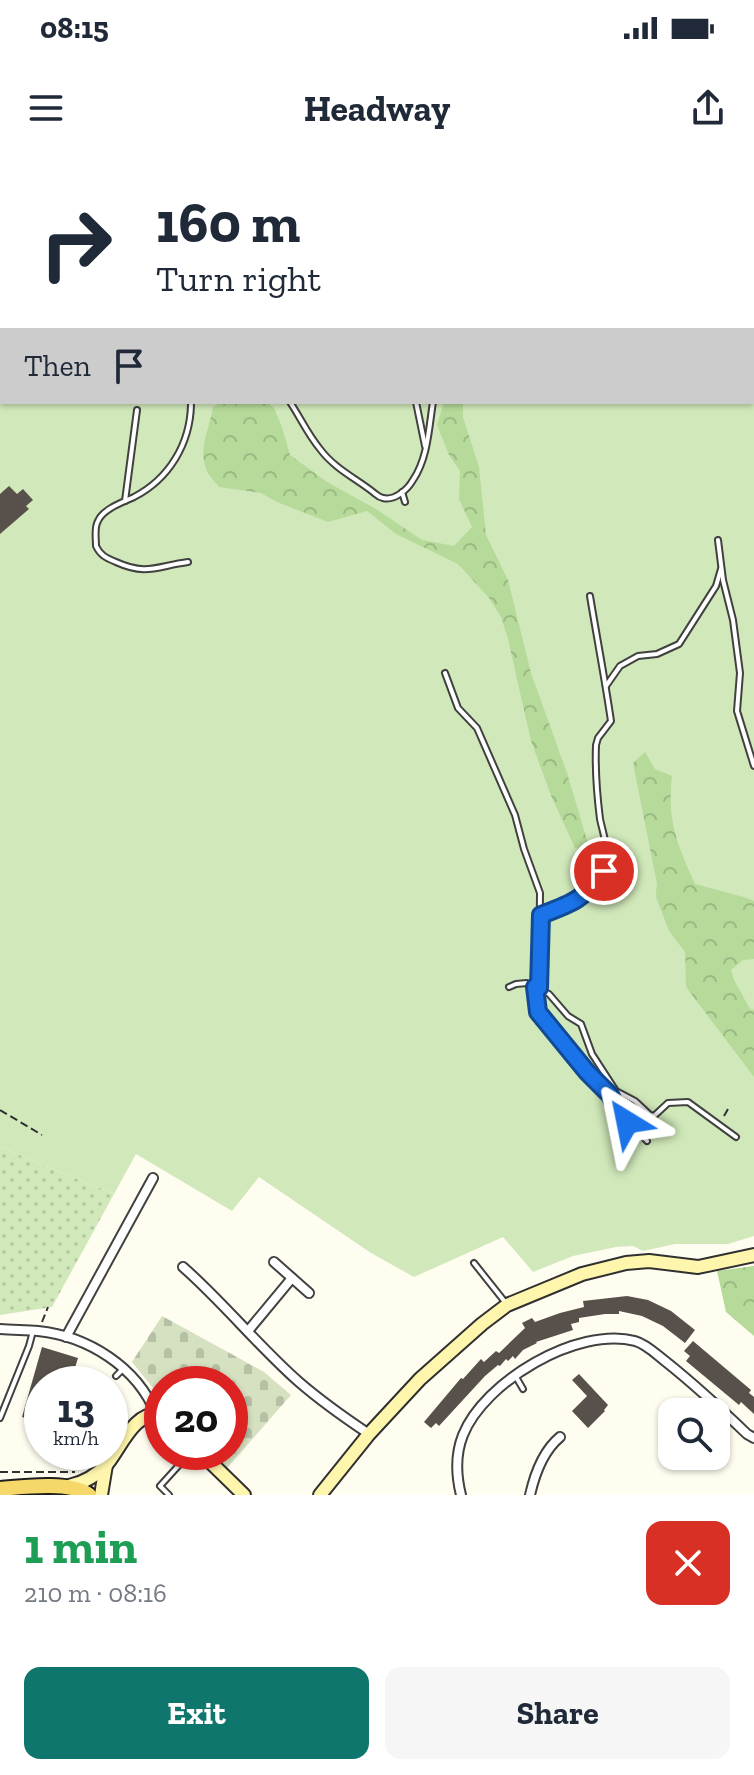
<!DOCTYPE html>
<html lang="en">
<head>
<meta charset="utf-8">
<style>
  body { margin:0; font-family:"Zilla Slab",serif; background:#f6f6f7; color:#1f2937; height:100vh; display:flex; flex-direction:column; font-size:30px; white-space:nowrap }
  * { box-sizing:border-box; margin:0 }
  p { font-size:26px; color:#747a83 }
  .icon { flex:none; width:44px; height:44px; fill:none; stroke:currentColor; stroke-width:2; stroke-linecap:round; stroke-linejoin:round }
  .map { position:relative; height:1335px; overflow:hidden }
  .drawer { display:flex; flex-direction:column; background:#fff; flex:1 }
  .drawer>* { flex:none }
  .banner { position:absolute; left:0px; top:0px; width:754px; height:244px; box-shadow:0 2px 6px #0004; background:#fff; color:#1f2937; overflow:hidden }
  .fabs { position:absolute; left:658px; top:1238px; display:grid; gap:16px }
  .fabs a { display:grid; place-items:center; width:72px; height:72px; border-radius:16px; background:#fff; box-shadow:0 2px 6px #0004; font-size:40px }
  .speed { position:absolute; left:24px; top:1206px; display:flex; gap:16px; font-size:40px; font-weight:700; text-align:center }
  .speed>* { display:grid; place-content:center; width:104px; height:104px; border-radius:50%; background:#fff; box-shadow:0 2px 6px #0004; line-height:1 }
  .speed small { font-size:20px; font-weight:400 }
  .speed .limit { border:12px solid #d22; background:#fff; color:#111 }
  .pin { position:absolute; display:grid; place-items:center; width:68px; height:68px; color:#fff; margin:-34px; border:4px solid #fff; border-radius:50%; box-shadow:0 2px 8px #0007 }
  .me { position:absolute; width:88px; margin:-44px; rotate:325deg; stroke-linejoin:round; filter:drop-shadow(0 0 6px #0008) }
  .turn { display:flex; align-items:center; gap:28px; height:168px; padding:0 24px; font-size:36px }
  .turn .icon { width:104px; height:104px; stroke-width:2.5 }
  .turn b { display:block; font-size:56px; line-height:68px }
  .then { display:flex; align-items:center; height:76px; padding:0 24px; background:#0003; gap:16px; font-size:30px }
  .round { display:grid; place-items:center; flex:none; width:84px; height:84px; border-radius:16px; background:#f6f6f7 }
  .summary { display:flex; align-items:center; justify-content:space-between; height:136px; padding:0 24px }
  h1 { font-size:48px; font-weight:700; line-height:60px; color:#1e9e55 }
  .action { display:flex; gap:16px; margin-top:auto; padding:16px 24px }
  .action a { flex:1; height:92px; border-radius:16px; background:#0f766e; color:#fff; font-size:32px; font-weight:700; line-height:92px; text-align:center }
  .action a+a { background:#f6f6f7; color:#1f2937 }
  .status { display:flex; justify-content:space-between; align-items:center; height:56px; padding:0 40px; background:#fff; direction:ltr }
  .status svg { height:22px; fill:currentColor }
  header { display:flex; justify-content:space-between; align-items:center; height:104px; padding:0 24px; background:#fff; font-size:36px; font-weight:700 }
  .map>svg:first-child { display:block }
  .grass { fill:#d1e9ba; fill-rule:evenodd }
  .forest { fill:url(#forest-crowns) }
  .cemetery { fill:url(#cemetery-stones) }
  .park { fill:url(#park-dots) }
  .building { fill:#57504b }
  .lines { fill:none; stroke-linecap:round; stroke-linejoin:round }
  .lane-casing { stroke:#414141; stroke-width:8 }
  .street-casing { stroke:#414141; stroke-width:12 }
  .secondary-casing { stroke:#303030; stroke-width:16 }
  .primary-casing { stroke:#1f1f1f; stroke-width:18 }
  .path { stroke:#303030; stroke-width:2; stroke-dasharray:8 4; stroke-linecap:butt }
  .lane { stroke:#fff; stroke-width:4 }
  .street { stroke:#fff; stroke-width:8 }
  .secondary { stroke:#fef6ac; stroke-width:12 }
  .primary { stroke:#f6d769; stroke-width:14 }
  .route-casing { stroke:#114b97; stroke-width:20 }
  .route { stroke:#1a73e8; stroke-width:14 }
</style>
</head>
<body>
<div class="status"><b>08:15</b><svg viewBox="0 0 49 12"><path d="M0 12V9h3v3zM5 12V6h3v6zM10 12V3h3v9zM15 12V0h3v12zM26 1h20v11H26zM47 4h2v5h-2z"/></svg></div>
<header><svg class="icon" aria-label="menu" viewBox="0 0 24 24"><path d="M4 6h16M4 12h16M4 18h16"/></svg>Headway<svg class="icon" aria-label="share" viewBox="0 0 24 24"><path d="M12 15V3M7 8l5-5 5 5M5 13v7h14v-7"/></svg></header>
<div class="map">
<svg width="754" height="1335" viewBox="0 0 754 1335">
  <defs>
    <pattern id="forest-crowns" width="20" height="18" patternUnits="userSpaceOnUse" patternTransform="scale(2)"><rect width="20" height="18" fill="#b5da99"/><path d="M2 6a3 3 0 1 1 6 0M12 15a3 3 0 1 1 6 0" fill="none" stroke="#9aba83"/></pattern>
    <pattern id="cemetery-stones" width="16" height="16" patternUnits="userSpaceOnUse" patternTransform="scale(2)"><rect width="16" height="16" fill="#d6e1c1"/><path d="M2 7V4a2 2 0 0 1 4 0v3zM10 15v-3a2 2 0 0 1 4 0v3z" fill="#b6c0a5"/></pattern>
    <pattern id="park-dots" width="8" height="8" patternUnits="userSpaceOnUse" patternTransform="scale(2)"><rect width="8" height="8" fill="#d1e9ba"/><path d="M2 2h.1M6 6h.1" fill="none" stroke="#b2c79f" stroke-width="1.8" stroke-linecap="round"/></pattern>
  </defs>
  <rect width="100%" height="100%" fill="#fffcf0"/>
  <path class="grass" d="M0,0H754V1076L728,1084H675L643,1091L633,1086L616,1087L573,1096L533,1112L503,1077L414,1117L371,1093L259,1017L232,1051L136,994L114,1034L0,987ZM2,2H752V242H2Z"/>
  <g class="forest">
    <path d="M221,242H267L274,248L282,267L290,295L327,322L376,349L422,380L454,386L472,367L459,339L460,311L449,295L437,265L444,242H463V257L479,307L486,375L508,420L531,513L567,613L590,690L575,688L552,638L531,581L508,479L501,457L489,438L458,404L396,374L367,351L328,362L277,342L261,333L219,327C215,322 209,316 207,311C197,290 210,268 213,247Z"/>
    <path d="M645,592L655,609L672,616C667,662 677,683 695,724L747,738L754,741V799L743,800L731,810L734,820L750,849L754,850V917L686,827L685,792L669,771L656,737L657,724L633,603Z"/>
    <polygon points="754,1106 754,1176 726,1152 717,1111"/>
  </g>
  <polygon class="cemetery" points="162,1156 264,1212 291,1235 227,1308 211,1292 230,1292 230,1224 162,1224 162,1239 132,1202"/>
  <polygon class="park" points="0,987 114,1034 52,1147 0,1155"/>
  <g class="building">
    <polygon points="9,326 17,334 23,329 33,340 26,346 29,349 0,374 0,334"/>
    <polygon points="627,1136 648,1140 671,1151 695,1170 685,1183 663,1166 642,1156 619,1151 619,1154 605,1154 579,1158 579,1162 571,1164 573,1170 536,1182 537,1183 523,1190 515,1199 513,1196 508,1201 506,1199 500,1206 498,1205 485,1216 439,1266 436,1263 431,1268 424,1262 461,1218 463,1219 481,1199 484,1202 496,1191 499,1193 525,1168 522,1163 532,1158 535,1162 560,1153 584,1147 583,1141"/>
    <polygon points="693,1181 751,1230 749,1233 754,1237 754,1254 741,1242 739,1245 686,1201 690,1196 684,1191"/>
    <polygon points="42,1187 78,1198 70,1224 42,1224 42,1263 22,1257"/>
    <polygon points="579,1214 608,1245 604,1250 605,1251 588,1268 572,1251 587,1236 572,1220"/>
  </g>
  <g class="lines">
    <g class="lane-casing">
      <g id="lane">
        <polyline points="142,0 144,2"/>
        <polyline points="159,0 160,2"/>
        <polyline points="374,0 375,2"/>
        <polyline points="652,0 653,2"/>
        <polyline points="692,0 694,2"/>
        <polyline points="752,0 754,1"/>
        <polyline points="458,2 462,0"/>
        <polyline points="519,2 520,0"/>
        <polyline points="752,102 754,98"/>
        <polyline points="752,128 754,132"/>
        <path d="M290,242C300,257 308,275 320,289C334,308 355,318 373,332C377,335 378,337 383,338C395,341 408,329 413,320C428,298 429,267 433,242"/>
        <polyline points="416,242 425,286"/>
        <polyline points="402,332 405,342"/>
        <polyline points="125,341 137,250"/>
        <polyline points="718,380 723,420 733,460 740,513 737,551 754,606"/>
        <path d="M188,402C157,406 147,416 116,402C106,398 100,395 96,386C96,378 94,367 98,361C103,349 123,342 134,337C169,319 190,284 191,245"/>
        <polyline points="445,513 458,548 477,568 515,655 524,689 540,733 539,828"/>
        <polyline points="606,526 620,506 638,496 657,494 679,484 716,426 721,409"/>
        <path d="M541,755C571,744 608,729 606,690C606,680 602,669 600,659C597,635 595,609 596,585L598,578L611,561C605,520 597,478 590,436"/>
        <polyline points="509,827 516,824 527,823 549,834 568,856 581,864 592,894 616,931 635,941 650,955 654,956 668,943 688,942 736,977"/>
        <polyline points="535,827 538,852 587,912 610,935 623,959 632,965 647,981"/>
        <polyline points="640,974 643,973 654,956"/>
        <polyline points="474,1103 505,1142"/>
        <polyline points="116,1216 123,1209"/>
        <polyline points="516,1217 523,1229"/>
        <polyline points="0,1258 29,1186 33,1171"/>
        <polyline points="169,1335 160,1326 191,1292"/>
      </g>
    </g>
    <g class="street-casing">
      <g id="street">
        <polyline points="274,1102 309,1133"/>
        <path d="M183,1107C224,1143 258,1186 299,1222C321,1241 345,1258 369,1274"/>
        <path d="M0,1169C13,1170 25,1170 38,1171C88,1176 137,1207 156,1254"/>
        <polyline points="248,1171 292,1118"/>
        <polyline points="66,1177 153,1018"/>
        <path d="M461,1335C456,1315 455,1295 463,1275C484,1222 577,1166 635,1181C646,1184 656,1194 665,1201C694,1224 721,1249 747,1274L754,1278"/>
        <path d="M530,1335C535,1313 543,1291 560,1277"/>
      </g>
    </g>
    <g class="secondary-casing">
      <g id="secondary">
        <polyline points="200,1292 244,1335"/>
        <path d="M69,1326C84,1323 97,1315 107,1304C121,1287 135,1249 162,1255"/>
        <polyline points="101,1335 106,1305"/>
        <polyline points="320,1335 369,1274 420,1219 482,1164 507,1145 582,1114 626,1103 649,1101 698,1107 754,1095"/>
      </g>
    </g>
    <g class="primary-casing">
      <path id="primary" d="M0,1329C22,1327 72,1321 89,1335"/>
    </g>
    <g class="path">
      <polyline points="0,950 42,975"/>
      <polyline points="724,956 728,949"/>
      <polyline points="42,1162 48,1147"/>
      <polyline points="0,1312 75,1312"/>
    </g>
    <use href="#lane" class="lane"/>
    <use href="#street" class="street"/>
    <use href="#secondary" class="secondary"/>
    <use href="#primary" class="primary"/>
  </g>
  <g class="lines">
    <g class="route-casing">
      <path id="route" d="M604,711C583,740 573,743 541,755L539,828L535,827L538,852L587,912L610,935L620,955L627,962"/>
    </g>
    <use href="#route" class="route"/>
  </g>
</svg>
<div class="fabs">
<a><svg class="icon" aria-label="search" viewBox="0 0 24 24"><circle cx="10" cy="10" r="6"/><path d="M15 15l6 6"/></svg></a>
</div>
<div class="speed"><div>13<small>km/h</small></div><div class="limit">20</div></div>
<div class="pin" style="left:604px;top:711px;background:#d93025"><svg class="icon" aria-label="arrive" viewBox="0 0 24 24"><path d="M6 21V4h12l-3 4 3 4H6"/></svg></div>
<svg class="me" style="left:627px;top:962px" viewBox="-20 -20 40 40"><path d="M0-17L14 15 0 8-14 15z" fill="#1a73e8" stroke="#fff" stroke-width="4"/></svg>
<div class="banner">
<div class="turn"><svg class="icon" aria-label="right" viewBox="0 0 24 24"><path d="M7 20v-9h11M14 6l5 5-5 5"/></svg><div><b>160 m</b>Turn right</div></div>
<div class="then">Then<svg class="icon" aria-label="arrive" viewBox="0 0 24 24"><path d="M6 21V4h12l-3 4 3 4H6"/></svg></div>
</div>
</div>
<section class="drawer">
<div class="summary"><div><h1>1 min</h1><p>210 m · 08:16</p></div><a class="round" style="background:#d93025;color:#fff"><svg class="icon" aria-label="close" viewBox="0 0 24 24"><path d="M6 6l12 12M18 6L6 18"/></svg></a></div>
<div class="action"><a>Exit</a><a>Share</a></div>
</section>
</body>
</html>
